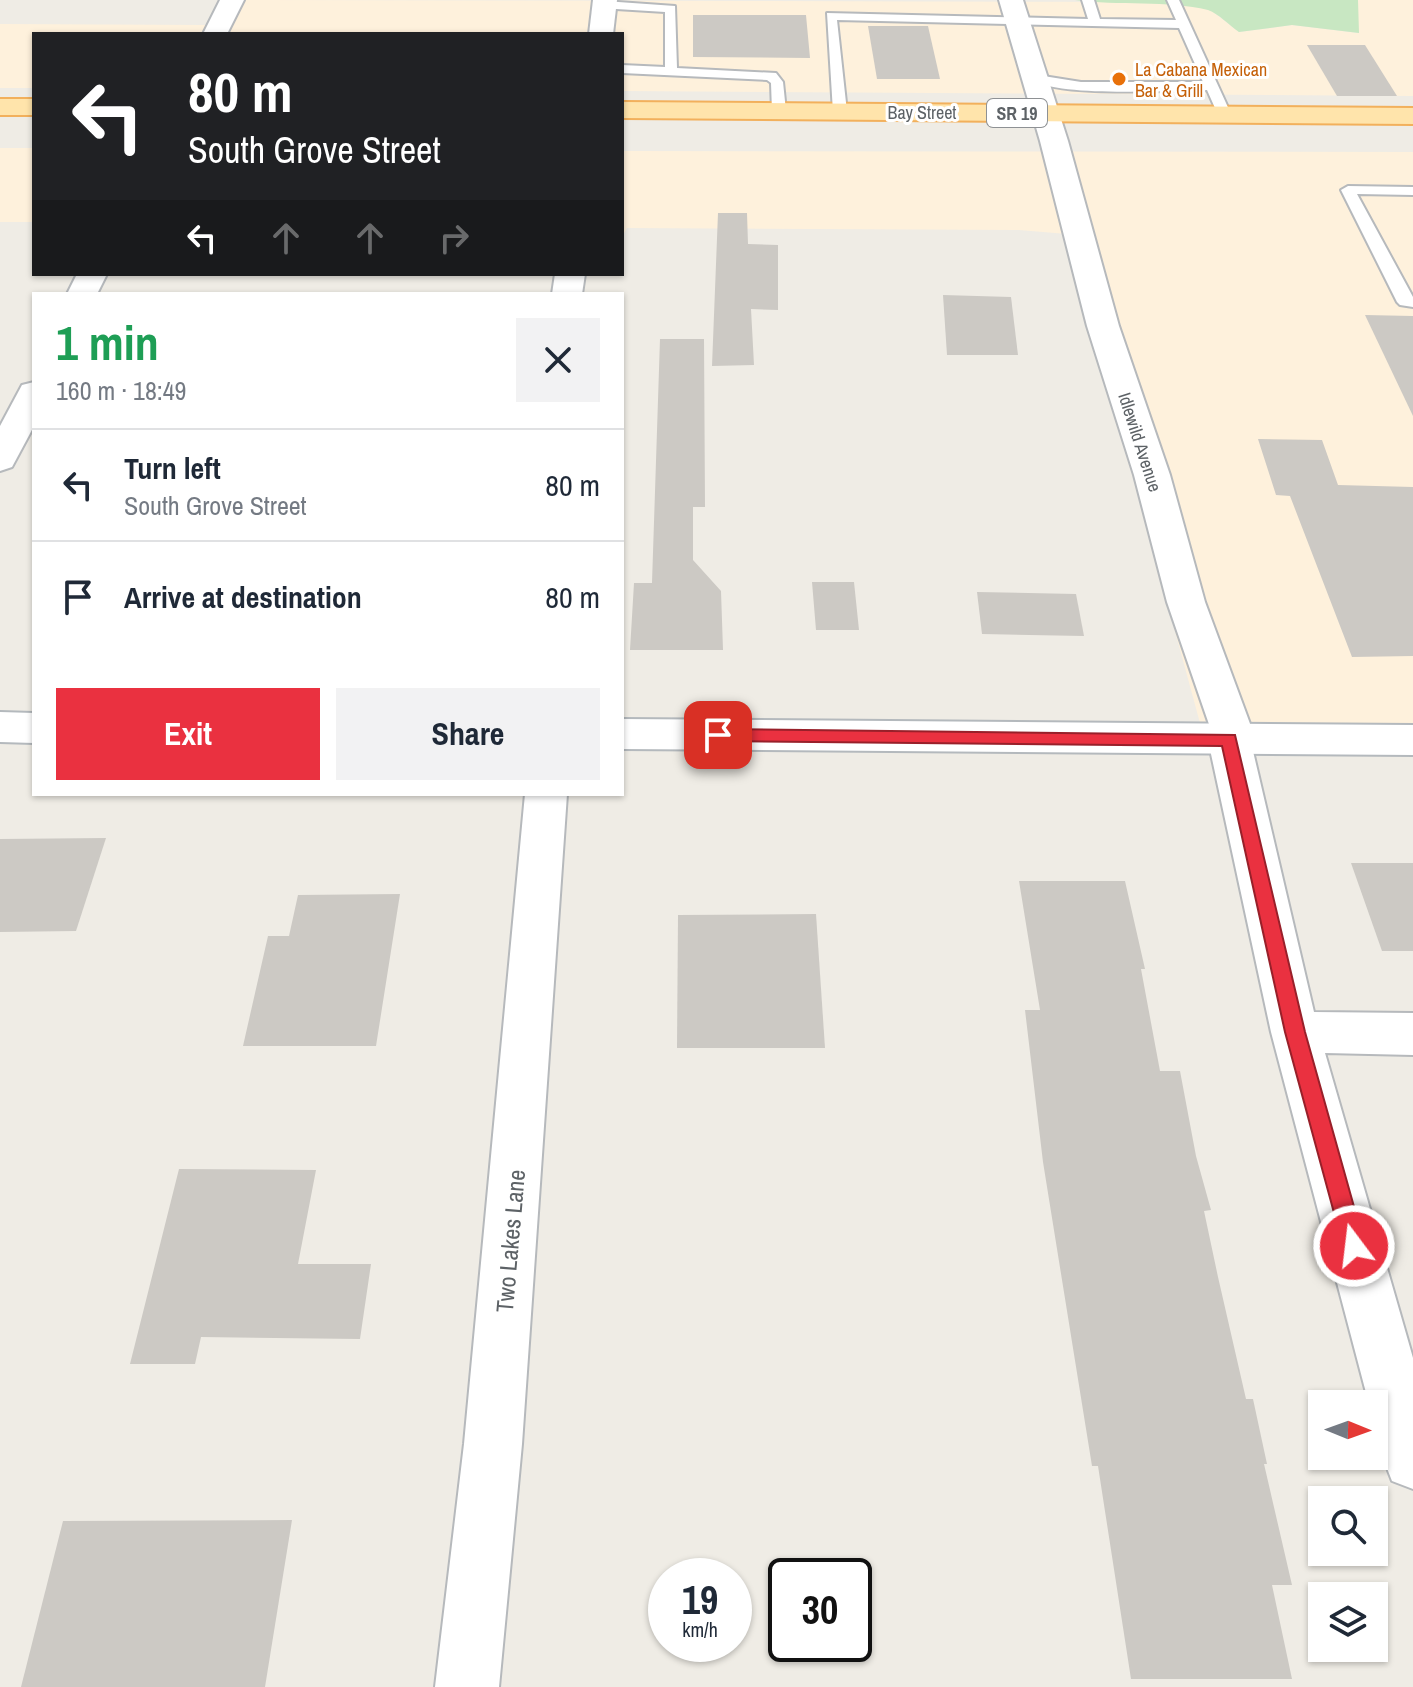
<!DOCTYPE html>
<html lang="en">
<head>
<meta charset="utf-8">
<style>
  body { margin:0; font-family:"Archivo Narrow",sans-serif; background:#f2f2f3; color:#1f2937; height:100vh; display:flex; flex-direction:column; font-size:30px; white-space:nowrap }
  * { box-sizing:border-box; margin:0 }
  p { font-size:26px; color:#747a83 }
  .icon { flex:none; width:44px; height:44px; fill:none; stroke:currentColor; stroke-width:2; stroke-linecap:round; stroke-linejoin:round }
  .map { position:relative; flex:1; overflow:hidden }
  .panel { position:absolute; left:32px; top:292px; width:592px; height:504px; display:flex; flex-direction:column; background:#fff; border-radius:0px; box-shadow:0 2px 6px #0004 }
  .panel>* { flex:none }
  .banner { position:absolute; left:32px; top:32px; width:592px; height:244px; border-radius:0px; box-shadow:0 2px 6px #0004; background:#202124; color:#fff; overflow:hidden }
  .needle { width:52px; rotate:91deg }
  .controls { position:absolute; left:1308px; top:1390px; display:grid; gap:16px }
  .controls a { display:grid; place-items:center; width:80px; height:80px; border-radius:0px; background:#fff; box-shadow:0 2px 6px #0004; font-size:40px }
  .speed { position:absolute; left:648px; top:1558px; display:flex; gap:16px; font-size:40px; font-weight:700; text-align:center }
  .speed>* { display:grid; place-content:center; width:104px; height:104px; border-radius:50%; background:#fff; box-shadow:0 2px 6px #0004; line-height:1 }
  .speed small { font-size:20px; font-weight:400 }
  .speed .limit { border:4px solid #111; border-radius:12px; background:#fff; color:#111 }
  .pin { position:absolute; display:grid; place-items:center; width:68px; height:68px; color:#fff; margin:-34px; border-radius:16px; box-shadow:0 4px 12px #0006 }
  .me { position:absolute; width:88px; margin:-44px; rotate:345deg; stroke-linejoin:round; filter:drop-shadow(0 0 6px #0008) }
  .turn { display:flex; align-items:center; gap:28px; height:168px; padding:0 24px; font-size:36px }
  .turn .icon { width:104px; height:104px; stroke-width:2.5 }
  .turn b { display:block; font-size:56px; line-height:68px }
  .lanes { display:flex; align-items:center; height:76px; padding:0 24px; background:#0003; justify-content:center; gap:40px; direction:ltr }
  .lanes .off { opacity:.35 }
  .round { display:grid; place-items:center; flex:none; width:84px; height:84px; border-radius:0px; background:#f2f2f3 }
  .head { display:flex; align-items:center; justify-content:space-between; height:136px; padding:0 24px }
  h1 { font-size:48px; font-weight:700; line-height:60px; color:#1e9e55 }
  .cta { display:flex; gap:16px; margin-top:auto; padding:16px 24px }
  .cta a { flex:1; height:92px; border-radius:0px; background:#ea3140; color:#fff; font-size:32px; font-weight:700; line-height:92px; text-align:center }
  .cta a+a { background:#f2f2f3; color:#1f2937 }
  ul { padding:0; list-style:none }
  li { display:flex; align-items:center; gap:24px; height:112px; padding:0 24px; border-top:2px solid #e0e1e3 }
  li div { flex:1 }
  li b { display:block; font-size:30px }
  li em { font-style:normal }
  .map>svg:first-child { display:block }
  .commercial { fill:#fef1dc }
  .green { fill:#c8e7c2 }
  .building { fill:#ccc9c4 }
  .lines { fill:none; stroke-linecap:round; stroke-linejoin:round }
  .lane-casing { stroke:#b6b9bc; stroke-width:4 }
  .street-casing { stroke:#b6b9bc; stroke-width:4 }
  .secondary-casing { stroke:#b4b9bd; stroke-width:4 }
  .primary-casing { stroke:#f2b05c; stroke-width:4 }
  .lane { fill:#fff; fill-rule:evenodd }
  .street { fill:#fff; fill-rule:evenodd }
  .secondary { fill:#fff; fill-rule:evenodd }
  .primary { fill:#ffe4ab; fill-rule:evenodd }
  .route { fill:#ea3140; stroke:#98202a; stroke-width:2 }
  .food-dot { fill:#e8710a; stroke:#fff; stroke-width:3 }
  .labels { text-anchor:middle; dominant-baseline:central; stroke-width:6; stroke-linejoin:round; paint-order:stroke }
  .far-food-label { font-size:18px; fill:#c56008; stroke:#fff; text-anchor:start }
  .far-street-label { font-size:18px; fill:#5d6266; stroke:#fff }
  .shield { fill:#fff; stroke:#8e9194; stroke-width:2 }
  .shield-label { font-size:18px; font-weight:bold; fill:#5d6266 }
  .near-street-label { font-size:24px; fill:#5d6266; stroke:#fff }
</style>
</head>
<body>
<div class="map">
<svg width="1413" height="1687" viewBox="0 0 1413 1687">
  <rect width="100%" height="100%" fill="#efece5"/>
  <g class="commercial">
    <polygon points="231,0 1185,2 1212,11 1239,32 1292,25 1358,33 1358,0 1413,0 1413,96 622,91 622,34 34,34 34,88 0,88 0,24 206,25"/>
    <rect x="0" y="148" width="34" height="74"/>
    <polygon points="622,151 1413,152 1413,723 1200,723 1067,234 1019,230 627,228 622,237"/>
  </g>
  <path class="green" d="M1075,0H1358L1359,33L1292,25L1239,32C1229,25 1219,14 1208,10C1168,0 1118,6 1075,0Z"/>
  <g class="building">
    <polygon points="693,15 806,15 810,58 693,57"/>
    <polygon points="868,26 928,26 940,79 877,79"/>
    <polygon points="1307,45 1365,45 1397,96 1337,96"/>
    <polygon points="718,213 747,213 748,244 778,245 778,310 751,309 754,365 712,366"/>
    <polygon points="943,295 1011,297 1018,355 947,355"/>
    <polygon points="1365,315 1413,316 1413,416"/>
    <polygon points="660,339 704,339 705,507 693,507 693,560 721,591 723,650 630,650 634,583 652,583"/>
    <polygon points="1258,439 1322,440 1338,485 1413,487 1413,656 1352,657 1290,496 1276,495"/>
    <polygon points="812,582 854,582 859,630 816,630"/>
    <polygon points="977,592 1076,594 1084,636 982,634"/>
    <polygon points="106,838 76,931 0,932 0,839"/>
    <polygon points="1351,863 1413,863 1413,951 1382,951"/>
    <polygon points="1019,881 1125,881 1145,969 1141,969 1160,1071 1180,1071 1196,1156 1211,1210 1204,1211 1218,1277 1246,1399 1253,1399 1267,1464 1264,1464 1292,1585 1272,1585 1292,1679 1131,1679 1098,1466 1092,1466 1043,1162 1025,1010 1040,1010"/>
    <polygon points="400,894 376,1046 243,1046 268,936 289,936 298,895"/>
    <polygon points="816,914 825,1048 677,1048 678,915"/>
    <polygon points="179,1169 316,1170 298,1264 371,1264 360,1339 201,1337 195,1364 130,1364"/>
    <polygon points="292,1520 265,1687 21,1687 63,1521"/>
  </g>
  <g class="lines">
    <g class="lane-casing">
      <g id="lane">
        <path d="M1082,0H1094L1100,19L1176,20L1167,0H1179L1231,114L1229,117H1219L1207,90C1170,90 1057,98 1031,79L1037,75L1081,82H1203L1179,28L837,20L847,112L840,116L833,112L827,13L1088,19Z"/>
        <polygon points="604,1 675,6 677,68 776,73 783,82 786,111 779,115 772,111 771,83 767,80 622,73 622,65 665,67 665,12 600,8 598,5"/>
        <polygon points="1348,186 1413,187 1413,195 1357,194 1413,297 1413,307 1400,305 1397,302 1341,190"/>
      </g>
    </g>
    <g class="street-casing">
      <g id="street">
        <polygon points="220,0 244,0 227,34 203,34"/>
        <polygon points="593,0 617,0 613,34 589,34"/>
        <path d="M999,0H1023L1068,141L1119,326L1170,475L1205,602L1256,740L1252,747L1314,1012L1413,1013V1055L1325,1053L1413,1358V1489L1392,1481C1382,1456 1374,1431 1374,1404H1369L1271,1032L1208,740L1212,733L1167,602L1134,475L1087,326L1040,141Z"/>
        <polygon points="77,274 107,274 97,294 67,294"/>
        <polygon points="555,274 585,274 582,294 552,294"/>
        <polygon points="34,382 34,426 12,467 0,471 0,426 22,385"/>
        <polygon points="525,794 567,794 522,1444 499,1687 435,1687 464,1444"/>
      </g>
    </g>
    <g class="secondary-casing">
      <g id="secondary">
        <polygon points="0,712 34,713 34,743 0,742"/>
        <polygon points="622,719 1413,725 1413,755 622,749"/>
      </g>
    </g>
    <g class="primary-casing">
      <g id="primary">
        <rect x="0" y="99" width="34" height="16"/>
        <polygon points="622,102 1413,108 1413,124 622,118"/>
      </g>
    </g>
    <use href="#lane" class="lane"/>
    <use href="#street" class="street"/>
    <use href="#secondary" class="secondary"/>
    <use href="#primary" class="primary"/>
  </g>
  <polygon class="route" points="718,729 1235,735 1305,1032 1365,1246 1362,1254 1354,1257 1346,1254 1343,1246 1285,1032 1222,746 718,741 709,735"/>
  <circle class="food-dot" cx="1119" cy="79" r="8"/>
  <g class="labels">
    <g class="far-food-label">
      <text x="1135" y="69">La Cabana Mexican<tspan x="1135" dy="21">Bar &amp; Grill</tspan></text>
    </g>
    <g class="far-street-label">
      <text x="922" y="112">Bay Street</text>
      <text transform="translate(1140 442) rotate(72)">Idlewild Avenue</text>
    </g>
    <rect class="shield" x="987" y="99" width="60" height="28" rx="6"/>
    <g class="shield-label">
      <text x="1017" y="113">SR 19</text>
    </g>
    <g class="near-street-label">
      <text transform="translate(510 1241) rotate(-85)">Two Lakes Lane</text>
    </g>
  </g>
</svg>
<div class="controls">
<a><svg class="needle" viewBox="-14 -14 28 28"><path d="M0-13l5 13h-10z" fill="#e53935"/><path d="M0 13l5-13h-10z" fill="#747a83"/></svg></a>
<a><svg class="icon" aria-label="search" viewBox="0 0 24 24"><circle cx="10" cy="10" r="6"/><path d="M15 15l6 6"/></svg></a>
<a><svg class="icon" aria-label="layers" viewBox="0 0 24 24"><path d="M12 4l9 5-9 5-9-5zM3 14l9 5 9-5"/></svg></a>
</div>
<div class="speed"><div>19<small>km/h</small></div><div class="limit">30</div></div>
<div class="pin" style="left:718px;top:735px;background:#d93025"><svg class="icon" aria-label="arrive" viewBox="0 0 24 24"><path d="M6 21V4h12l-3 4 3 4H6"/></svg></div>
<svg class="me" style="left:1354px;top:1246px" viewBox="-20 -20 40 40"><circle r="17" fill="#ea3140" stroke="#fff" stroke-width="3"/><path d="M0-11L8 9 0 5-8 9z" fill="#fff"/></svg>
<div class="banner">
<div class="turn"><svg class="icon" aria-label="left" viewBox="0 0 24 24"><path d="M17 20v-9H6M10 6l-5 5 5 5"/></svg><div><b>80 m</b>South Grove Street</div></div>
<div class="lanes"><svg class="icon" aria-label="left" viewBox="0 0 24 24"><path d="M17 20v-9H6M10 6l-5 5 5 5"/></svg><svg class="icon off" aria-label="ahead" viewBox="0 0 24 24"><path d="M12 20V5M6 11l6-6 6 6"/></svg><svg class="icon off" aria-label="ahead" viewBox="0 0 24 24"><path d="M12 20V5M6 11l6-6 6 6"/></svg><svg class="icon off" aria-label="right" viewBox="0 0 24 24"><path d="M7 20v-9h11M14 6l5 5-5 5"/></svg></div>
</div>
<section class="panel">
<div class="head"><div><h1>1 min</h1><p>160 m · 18:49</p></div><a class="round"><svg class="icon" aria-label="close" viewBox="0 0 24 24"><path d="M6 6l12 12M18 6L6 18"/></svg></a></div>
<ul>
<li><svg class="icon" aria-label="left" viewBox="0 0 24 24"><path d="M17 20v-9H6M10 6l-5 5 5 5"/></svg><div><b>Turn left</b><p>South Grove Street</p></div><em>80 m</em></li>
<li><svg class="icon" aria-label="arrive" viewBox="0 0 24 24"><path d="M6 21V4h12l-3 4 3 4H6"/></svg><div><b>Arrive at destination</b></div><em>80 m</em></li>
</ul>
<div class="cta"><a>Exit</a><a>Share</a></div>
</section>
</div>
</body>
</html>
